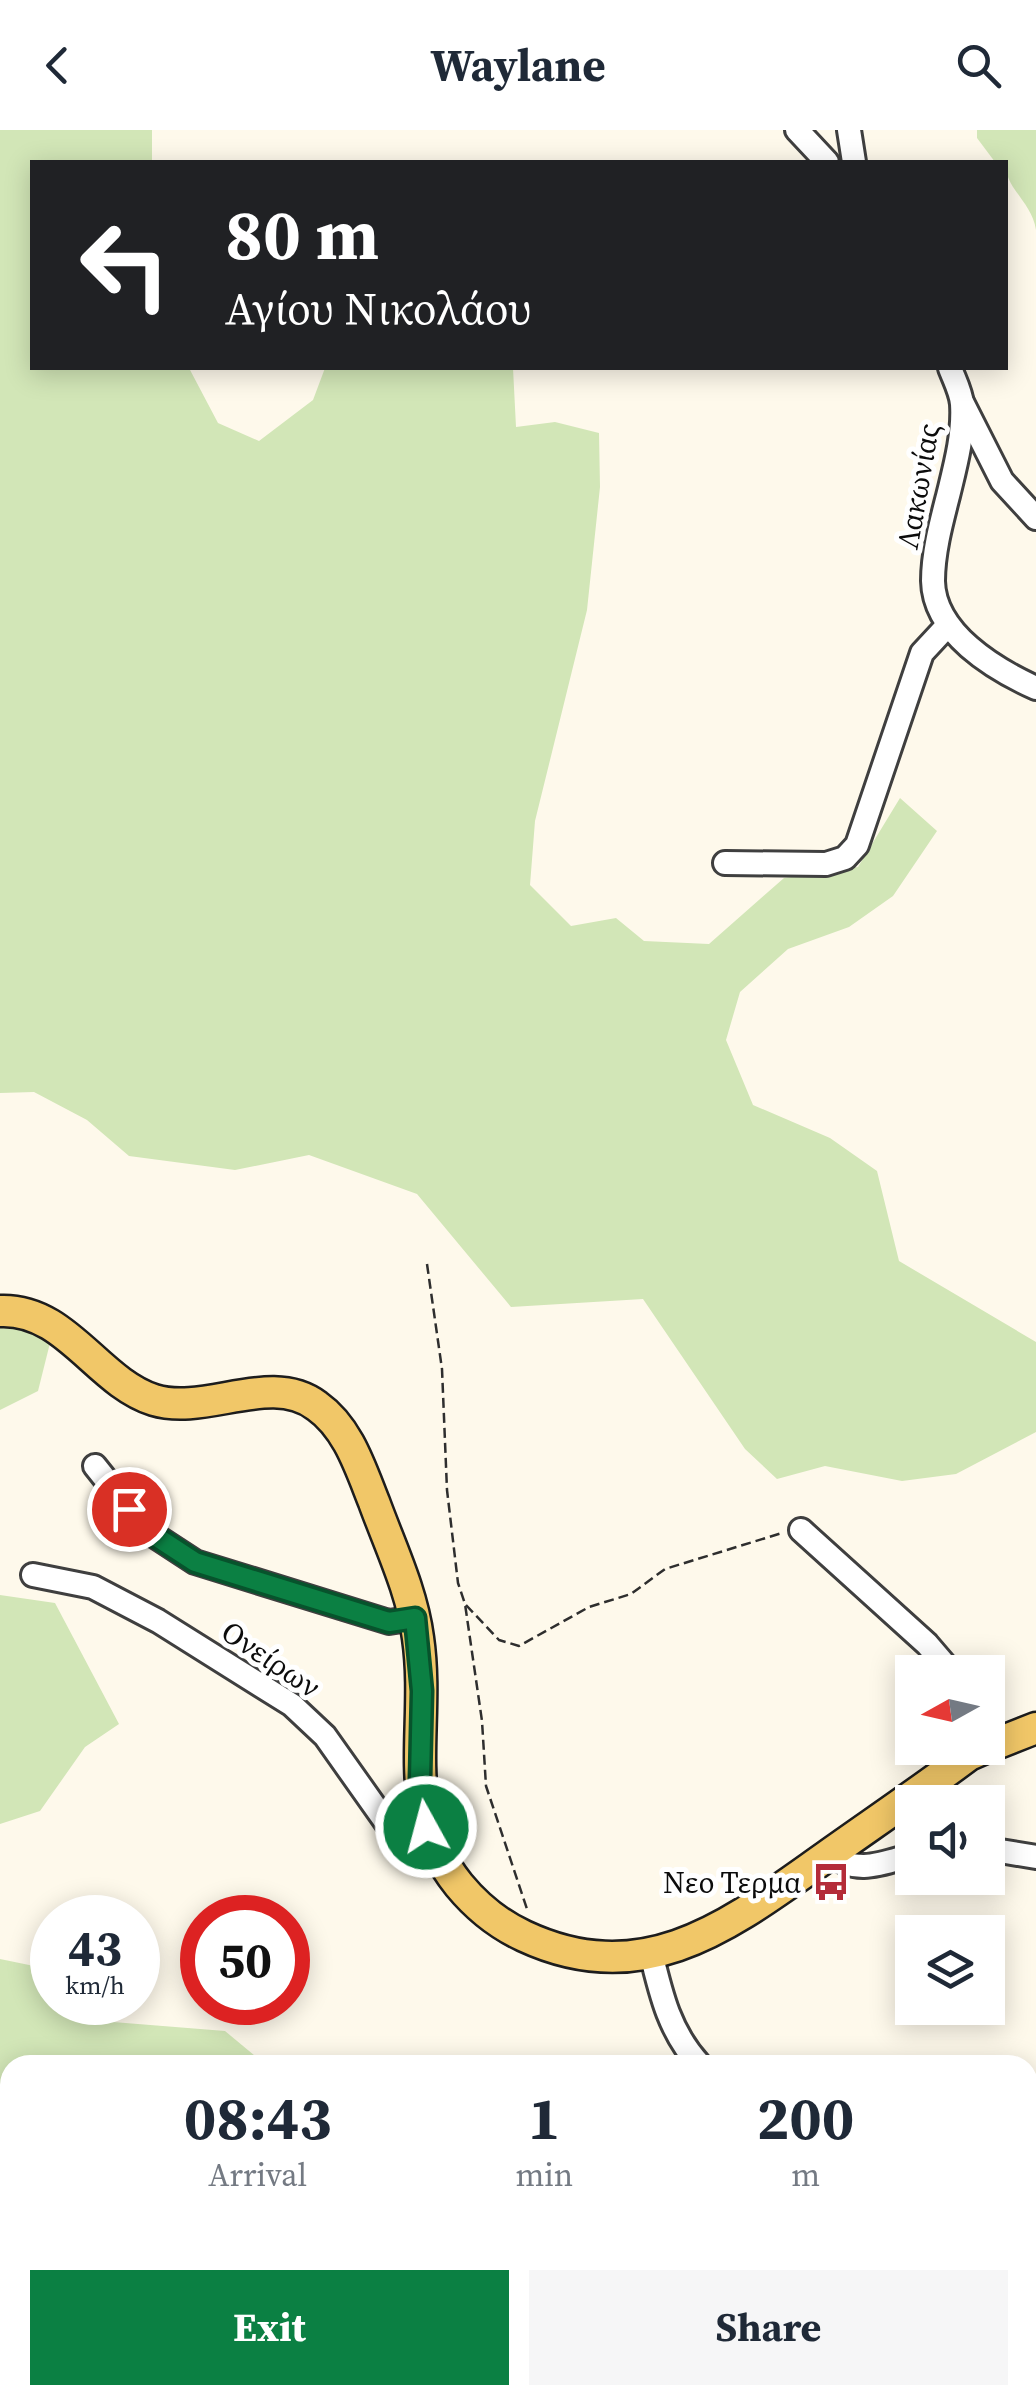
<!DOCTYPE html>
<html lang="en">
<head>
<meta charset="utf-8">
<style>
  body { margin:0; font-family:"Source Serif 4",serif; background:#f6f6f7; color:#1f2937; height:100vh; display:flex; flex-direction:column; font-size:38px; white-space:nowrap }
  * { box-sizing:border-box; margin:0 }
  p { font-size:32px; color:#747a83 }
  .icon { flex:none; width:55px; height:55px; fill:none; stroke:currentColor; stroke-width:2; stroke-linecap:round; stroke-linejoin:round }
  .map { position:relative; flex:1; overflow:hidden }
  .sheet { position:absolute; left:0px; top:1925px; width:1038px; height:350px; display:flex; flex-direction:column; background:#fff; border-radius:30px 30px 0 0; box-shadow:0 5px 25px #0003 }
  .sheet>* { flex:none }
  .hud { position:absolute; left:30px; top:30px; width:978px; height:210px; border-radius:0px; box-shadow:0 5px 25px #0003; background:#202124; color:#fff; overflow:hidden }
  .needle { width:65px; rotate:262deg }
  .tools { position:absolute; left:895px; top:1525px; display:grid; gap:20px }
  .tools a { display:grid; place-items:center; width:110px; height:110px; border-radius:0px; background:#fff; box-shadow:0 5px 25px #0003; font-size:50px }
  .speed { position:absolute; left:30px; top:1765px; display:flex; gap:20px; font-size:50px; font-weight:700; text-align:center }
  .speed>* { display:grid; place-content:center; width:130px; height:130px; border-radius:50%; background:#fff; box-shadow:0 5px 25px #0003; line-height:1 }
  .speed small { font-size:25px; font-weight:400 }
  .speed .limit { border:15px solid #d22; background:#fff; color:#111 }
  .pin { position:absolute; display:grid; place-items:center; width:85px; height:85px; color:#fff; margin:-42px; border:5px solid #fff; border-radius:50%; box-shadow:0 2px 10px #0007 }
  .me { position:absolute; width:110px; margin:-55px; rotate:353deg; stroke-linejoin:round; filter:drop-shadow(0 0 8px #0008) }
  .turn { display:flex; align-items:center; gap:35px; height:210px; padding:0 30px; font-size:45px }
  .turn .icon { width:130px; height:130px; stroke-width:2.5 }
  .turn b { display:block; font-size:70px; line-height:85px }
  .eta { display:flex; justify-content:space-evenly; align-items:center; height:170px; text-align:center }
  .eta b { font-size:60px; font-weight:700; line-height:70px }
  .action { display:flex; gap:20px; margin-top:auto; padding:20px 30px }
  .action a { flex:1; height:115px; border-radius:0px; background:#0b8043; color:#fff; font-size:40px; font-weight:700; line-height:115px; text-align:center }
  .action a+a { background:#f6f6f7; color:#1f2937 }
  header { display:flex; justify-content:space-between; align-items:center; height:130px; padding:0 30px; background:#fff; font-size:45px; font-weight:700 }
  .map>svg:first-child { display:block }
  .green { fill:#d2e6b7 }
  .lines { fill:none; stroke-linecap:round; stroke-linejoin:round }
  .minor-casing { stroke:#3f3f3f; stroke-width:28 }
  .major-casing { stroke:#1d1d1d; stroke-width:35 }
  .highway-casing { stroke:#1d1d1d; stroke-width:38 }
  .path { stroke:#2e2e2e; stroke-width:2.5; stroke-dasharray:10 5; stroke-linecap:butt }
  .minor { stroke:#fff; stroke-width:22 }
  .major { stroke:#f1c768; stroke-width:30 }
  .highway { stroke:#ec945b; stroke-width:32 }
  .route-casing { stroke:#07532c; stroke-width:25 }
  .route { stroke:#0b8043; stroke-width:18 }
  .labels { text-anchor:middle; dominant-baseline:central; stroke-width:10; stroke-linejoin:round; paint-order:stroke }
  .street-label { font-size:30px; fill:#0c0c0c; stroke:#fff }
  .poi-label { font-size:30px; fill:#0c0c0c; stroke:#fff; text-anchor:end }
</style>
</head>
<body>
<header><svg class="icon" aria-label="back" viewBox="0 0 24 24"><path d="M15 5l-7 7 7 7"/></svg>Waylane<svg class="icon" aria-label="search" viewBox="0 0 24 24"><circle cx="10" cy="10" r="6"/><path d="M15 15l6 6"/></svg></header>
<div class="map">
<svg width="1036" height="2275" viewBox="0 0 1036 2275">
  <rect width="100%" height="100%" fill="#fef9eb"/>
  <g class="green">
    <polygon points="0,0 152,0 152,32 32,32 32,238 189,238 218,293 259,311 313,270 325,238 513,238 516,297 555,292 599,303 600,357 587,480 535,691 530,755 571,796 616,788 644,811 709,814 784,748 858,737 900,668 937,701 893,766 849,797 788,819 740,862 726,910 753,975 830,1008 877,1041 899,1131 1036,1212 1036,1302 956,1344 902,1351 825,1336 777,1349 745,1319 643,1169 511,1177 417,1064 309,1025 235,1040 129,1026 87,990 34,962 0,963"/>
    <path d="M977,0H1036V100C1032,72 1005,59 1005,32H995L977,8Z"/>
    <polygon points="17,1193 51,1209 38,1261 0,1280 0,1196"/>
    <polygon points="0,1465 55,1473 119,1594 85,1617 40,1681 0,1694"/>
    <polygon points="0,1829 34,1836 52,1849 52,1872 85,1873 113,1892 225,1901 266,1935 10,1935 10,2111 0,2134"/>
    <polygon points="71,2265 135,2265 57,2275 0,2275"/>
    <polygon points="569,2265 787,2265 809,2275 504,2275"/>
  </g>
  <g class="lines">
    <g class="minor-casing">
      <g id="minor">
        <polyline points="797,0 827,32"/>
        <polyline points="849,0 854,32"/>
        <path d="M950,238C954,249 961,262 962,274C964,305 955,337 948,366C941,393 933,423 933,451C934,503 994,539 1036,558"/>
        <polyline points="963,274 1002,351 1036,388"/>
        <polyline points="725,733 826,734 845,728 857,715 922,523 948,495"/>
        <polyline points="95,1336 146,1400 195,1432 389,1492 415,1488"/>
        <polyline points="801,1400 927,1514 951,1542"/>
        <polyline points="33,1445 93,1457 158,1491 292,1575 325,1606 395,1705 409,1714 431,1714"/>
        <polyline points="988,1719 1036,1727"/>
        <path d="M830,1723C855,1746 883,1733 912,1725"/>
        <path d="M651,1823C661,1865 670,1903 700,1935"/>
        <polyline points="811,2265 828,2275"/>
        <polyline points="455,2275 501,2265"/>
      </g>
    </g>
    <g class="major-casing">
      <g id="major">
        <path d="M0,1181C66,1178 97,1252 154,1270C206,1286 271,1241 317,1276C348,1298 360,1337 374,1372C390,1416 412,1461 418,1508C431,1598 397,1679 459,1755C478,1778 498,1794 524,1806C646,1863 732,1793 827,1726C875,1692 922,1660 969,1625L985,1618"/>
        <polyline points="988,1617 1036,1598"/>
        <polyline points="1028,2074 1036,2073"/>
        <polyline points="0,2207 10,2206"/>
      </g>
    </g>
    <g class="highway-casing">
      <g id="highway">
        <polyline points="1028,2144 1036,2144"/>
        <polyline points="1028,2200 1036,2200"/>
        <polyline points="0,2250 10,2249"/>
        <polyline points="235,2275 305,2265"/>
      </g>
    </g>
    <g class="path">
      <polyline points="427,1134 442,1239 447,1360 458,1453 465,1474 482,1591 486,1656 528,1782"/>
      <polyline points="466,1475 499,1510 519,1516 589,1477 631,1464 665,1439 782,1403"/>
    </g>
    <use href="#minor" class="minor"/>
    <use href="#major" class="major"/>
    <use href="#highway" class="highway"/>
  </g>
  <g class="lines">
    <g class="route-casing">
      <polyline id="route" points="129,1379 146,1400 195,1432 389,1492 415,1488 422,1561 420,1649 426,1697"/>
    </g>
    <use href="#route" class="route"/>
  </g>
  <defs>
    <g id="bus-bare" transform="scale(3)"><path d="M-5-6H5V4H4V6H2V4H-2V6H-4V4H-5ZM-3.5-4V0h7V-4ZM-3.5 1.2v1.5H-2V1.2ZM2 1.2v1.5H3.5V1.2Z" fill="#b42c3a" stroke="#fff" stroke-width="2.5" paint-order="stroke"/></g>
  </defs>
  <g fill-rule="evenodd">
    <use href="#bus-bare" x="831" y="1752"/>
  </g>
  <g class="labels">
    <g class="street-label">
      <text transform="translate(918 356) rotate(-80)">Λακωνίας</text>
      <text transform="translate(271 1529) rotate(34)">Ονείρων</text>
    </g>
    <g class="poi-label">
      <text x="801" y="1752">Νεο Τερμα</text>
    </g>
  </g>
</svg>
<div class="tools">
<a><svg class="needle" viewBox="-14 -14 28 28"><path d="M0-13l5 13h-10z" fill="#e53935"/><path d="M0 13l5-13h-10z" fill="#747a83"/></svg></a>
<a><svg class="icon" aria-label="sound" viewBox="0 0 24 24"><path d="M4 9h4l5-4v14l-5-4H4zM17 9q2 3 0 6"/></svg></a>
<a><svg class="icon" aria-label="layers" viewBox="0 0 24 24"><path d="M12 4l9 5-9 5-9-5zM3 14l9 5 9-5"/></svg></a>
</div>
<div class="speed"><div>43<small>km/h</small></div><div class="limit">50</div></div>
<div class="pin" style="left:129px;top:1379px;background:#d93025"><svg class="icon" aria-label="arrive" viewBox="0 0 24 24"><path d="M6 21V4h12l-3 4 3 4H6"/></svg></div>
<svg class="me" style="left:426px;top:1697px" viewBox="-20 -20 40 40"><circle r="17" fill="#0b8043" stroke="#fff" stroke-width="3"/><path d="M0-11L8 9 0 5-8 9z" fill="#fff"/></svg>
<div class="hud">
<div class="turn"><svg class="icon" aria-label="left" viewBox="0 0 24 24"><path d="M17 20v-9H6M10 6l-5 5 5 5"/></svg><div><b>80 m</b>Αγίου Νικολάου</div></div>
</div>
<section class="sheet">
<div class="eta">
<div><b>08:43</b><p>Arrival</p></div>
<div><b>1</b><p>min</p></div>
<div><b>200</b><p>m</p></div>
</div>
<div class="action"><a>Exit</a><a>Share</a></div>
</section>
</div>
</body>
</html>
